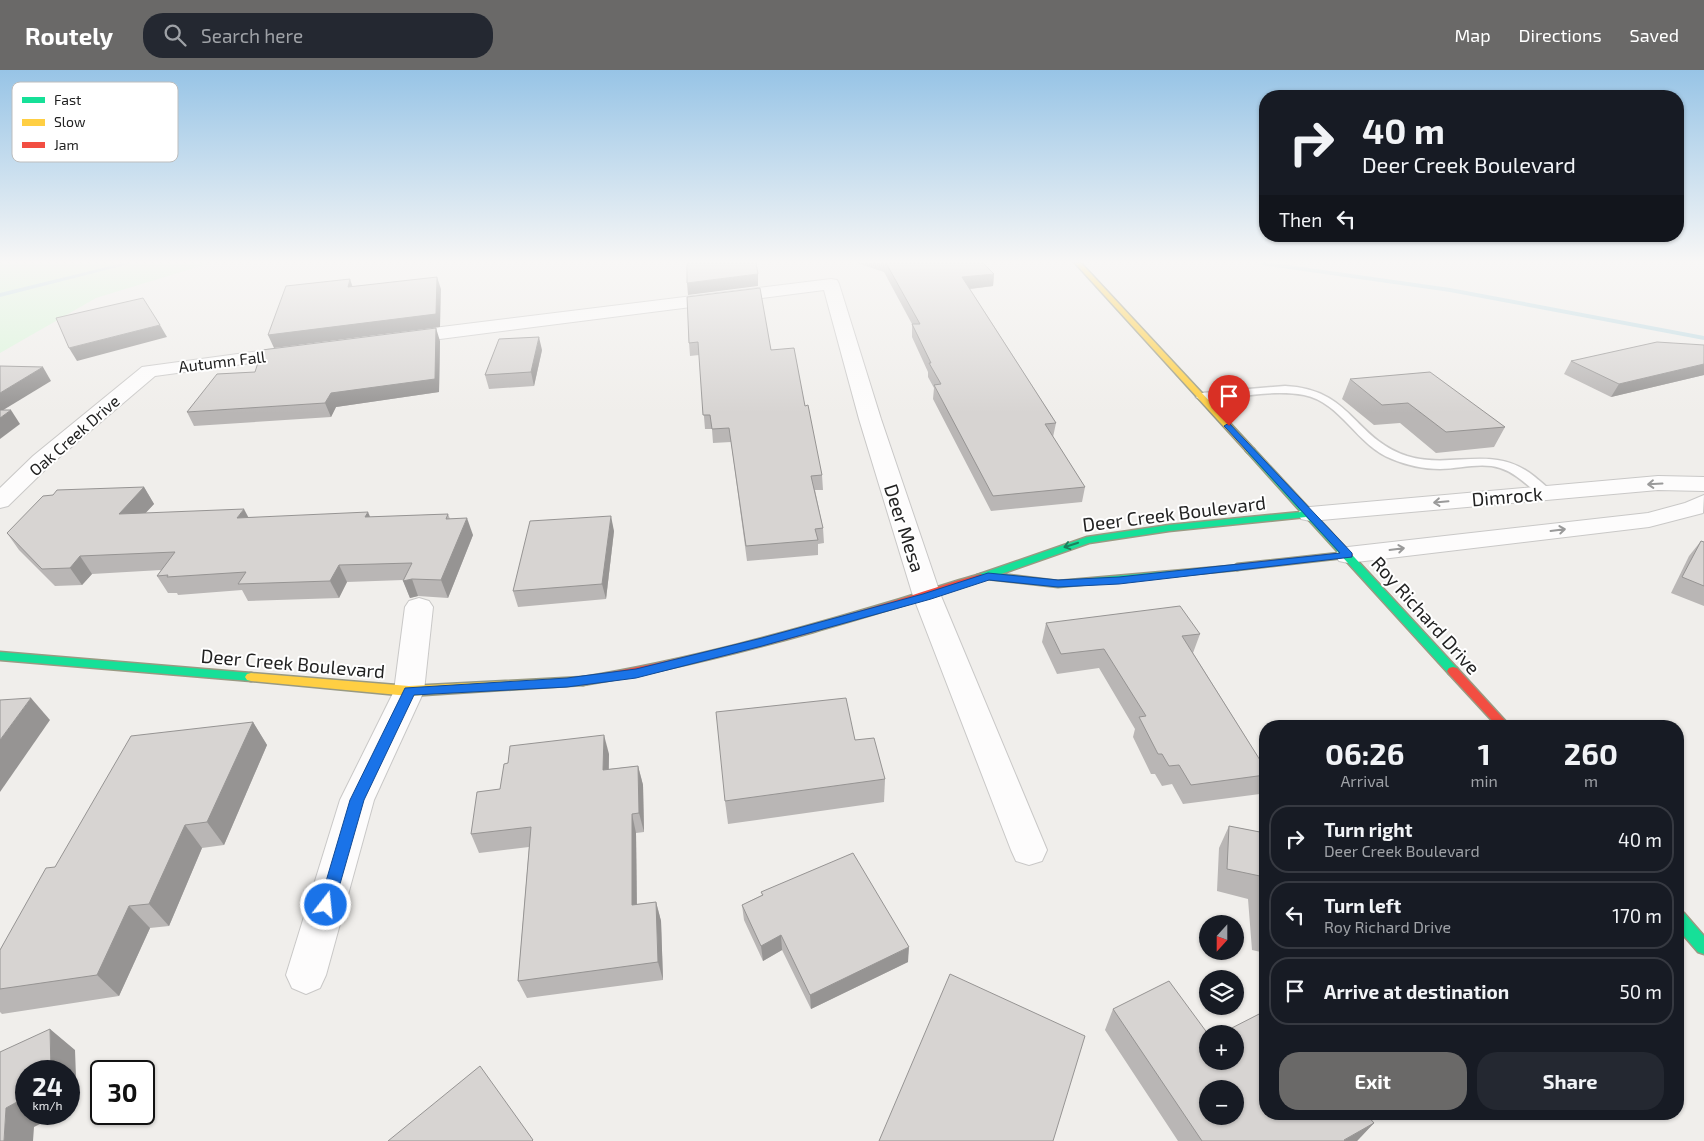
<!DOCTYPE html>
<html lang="en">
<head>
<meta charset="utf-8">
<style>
  body { margin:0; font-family:"Exo 2",sans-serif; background:#242831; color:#f1f3f6; height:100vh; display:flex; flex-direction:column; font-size:19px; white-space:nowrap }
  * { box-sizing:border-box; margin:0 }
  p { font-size:16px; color:#9ea1a6 }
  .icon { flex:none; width:28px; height:28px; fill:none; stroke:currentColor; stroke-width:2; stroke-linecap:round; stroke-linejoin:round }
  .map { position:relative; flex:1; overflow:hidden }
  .side { position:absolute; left:1259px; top:650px; width:425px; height:400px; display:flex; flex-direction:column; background:#171b24; border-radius:20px; box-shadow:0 1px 4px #0004 }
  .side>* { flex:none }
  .banner { position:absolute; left:1259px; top:20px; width:425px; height:152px; border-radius:20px; box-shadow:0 1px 4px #0004; background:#171b24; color:#f1f3f6; overflow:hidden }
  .needle { width:32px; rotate:201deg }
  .buttons { position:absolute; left:1199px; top:845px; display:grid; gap:10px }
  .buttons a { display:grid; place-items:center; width:45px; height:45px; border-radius:50%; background:#171b24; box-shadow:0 1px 4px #0004; font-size:25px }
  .speed { position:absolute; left:15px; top:990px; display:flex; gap:10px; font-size:25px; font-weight:700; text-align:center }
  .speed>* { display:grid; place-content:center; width:65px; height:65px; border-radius:50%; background:#171b24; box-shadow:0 1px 4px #0004; line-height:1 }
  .speed small { font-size:12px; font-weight:400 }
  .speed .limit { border:2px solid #111; border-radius:8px; background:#fff; color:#111 }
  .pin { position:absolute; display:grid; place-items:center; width:42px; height:42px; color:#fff; margin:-51px -21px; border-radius:50% 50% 50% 0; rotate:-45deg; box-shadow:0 0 5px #0007 }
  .pin .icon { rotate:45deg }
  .me { position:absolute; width:55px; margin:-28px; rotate:16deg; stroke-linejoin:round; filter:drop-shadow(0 0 4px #0008) }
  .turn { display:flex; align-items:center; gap:18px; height:105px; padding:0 20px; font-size:22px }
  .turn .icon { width:65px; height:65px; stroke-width:2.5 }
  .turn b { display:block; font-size:35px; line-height:42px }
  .then { display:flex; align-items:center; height:48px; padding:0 20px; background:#0003; gap:10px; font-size:19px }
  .eta { display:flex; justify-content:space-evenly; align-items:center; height:85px; text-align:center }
  .eta b { font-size:30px; font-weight:700; line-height:35px }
  .cta { display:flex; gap:10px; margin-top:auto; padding:10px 20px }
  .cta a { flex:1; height:58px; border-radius:20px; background:#6a6968; color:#fff; font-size:20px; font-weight:700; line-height:58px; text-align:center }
  .cta a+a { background:#242831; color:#f1f3f6 }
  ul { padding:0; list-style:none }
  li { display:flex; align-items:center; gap:15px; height:68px; margin:0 10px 8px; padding:0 10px; border:2px solid #363941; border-radius:20px }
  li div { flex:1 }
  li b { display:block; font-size:19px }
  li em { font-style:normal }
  header { display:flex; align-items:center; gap:30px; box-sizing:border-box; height:70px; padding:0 25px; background:#6a6968; color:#fff }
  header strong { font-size:24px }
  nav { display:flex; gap:28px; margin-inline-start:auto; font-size:18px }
  .search { width:350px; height:45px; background:#242831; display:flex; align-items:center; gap:12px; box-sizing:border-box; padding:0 18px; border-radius:20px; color:#9ea1a6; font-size:19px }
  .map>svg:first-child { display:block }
  .park { fill:#daf5da }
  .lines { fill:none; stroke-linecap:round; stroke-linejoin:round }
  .stream { fill:#bfdbe3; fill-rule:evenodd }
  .lane-casing { stroke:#c9c8c7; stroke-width:3 }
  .street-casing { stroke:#c9c8c7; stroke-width:2 }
  .fast-casing { stroke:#999a82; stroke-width:3 }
  .slow-casing { stroke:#999a82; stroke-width:3 }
  .jam-casing { stroke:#999a82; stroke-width:3 }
  .lane { fill:#fdfcfc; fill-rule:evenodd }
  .street { fill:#fdfcfc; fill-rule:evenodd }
  .fast { fill:#16e098; fill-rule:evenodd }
  .slow { fill:#ffcf43; fill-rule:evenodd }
  .jam { fill:#f24e42; fill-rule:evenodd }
  .wall { fill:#b9b6b5 }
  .shaded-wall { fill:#969493 }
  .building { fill:#d7d4d2; stroke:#969493; fill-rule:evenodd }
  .oneway { stroke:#9a9a9a }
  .oneway2 { stroke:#1c815d }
  .route { fill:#1a73e8; stroke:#114b97 }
  .labels { text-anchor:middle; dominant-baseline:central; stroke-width:4; stroke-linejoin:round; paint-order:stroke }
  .far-street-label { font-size:16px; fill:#222; stroke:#fff }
  .street-label { font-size:19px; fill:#222; stroke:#fff }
  .key { fill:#fff; stroke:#bdbdbd; stroke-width:1 }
  .key-label { font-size:14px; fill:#222 }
</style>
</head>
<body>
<header>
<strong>Routely</strong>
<div class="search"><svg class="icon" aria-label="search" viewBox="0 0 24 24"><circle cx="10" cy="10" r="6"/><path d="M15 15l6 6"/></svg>Search here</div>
<nav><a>Map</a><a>Directions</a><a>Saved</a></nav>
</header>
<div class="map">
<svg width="1704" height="1071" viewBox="0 0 1704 1071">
  <rect width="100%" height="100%" fill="#f0eeeb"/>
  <polygon class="park" points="0,193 210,193 96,228 0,283"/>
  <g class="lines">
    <g class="stream">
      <polygon points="123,193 133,193 0,227 0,223"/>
      <polygon points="1259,193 1274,193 1450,218 1704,266 1704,270 1450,222 1262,195"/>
    </g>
    <g class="lane-casing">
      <path id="lane" d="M1285,316C1352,319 1353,368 1407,386C1453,400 1494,373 1535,407C1541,412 1548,417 1552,423L1550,426H1540C1527,415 1516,403 1500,398C1481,392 1459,399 1440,399C1424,399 1406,395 1392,389C1357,376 1341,332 1304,325C1272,319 1235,328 1202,331L1196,327L1202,323Z"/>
    </g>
    <g class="street-casing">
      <g id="street">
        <polygon points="831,209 837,210 839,214 881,349 941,526 1047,780 1042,791 1029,795 1016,791 1011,780 913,526 859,349 824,220 401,274 394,272 392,268 394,264 401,262"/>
        <polygon points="296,276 303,278 305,282 303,286 155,306 49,396 8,436 0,438 0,418 33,386 142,297"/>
        <polygon points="1658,406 1704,407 1704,421 1658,420 1310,451 1301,449 1298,444 1301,439 1310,437"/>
        <polygon points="1704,425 1703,443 1649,457 1348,493 1339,491 1335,485 1339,479 1348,477 1648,443 1685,433"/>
        <polygon points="419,528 429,531 433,537 424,621 374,730 326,905 320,918 306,924 292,918 286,905 340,730 394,621 405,537 409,531"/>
      </g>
    </g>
    <g class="fast-casing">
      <g id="fast">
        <polygon points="1251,378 1254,379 1457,598 1459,601 1457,604 1449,604 1306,447 1169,461 1089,473 1001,504 1058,511 1241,495 1242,497 1241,499 1237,500 1058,517 987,509 981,510 976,507 977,505 1087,467 1169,455 1301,442 1248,383 1246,381"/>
        <polygon points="0,582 251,603 255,604 257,607 255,610 251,611 0,590"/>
        <polygon points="1678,841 1684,843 1704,866 1704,884 1698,882 1678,859"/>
      </g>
    </g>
    <g class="slow-casing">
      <g id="slow">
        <polygon points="1075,193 1081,193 1254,379 1254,383 1248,383"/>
        <polygon points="251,603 409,616 583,607 587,608 589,611 587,614 583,615 409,626 251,611 247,610 245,607 247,604"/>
      </g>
    </g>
    <g class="jam-casing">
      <g id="jam">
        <polygon points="1348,482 1352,483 1353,485 1352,487 1237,500 1232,497 1237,494"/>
        <path d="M981,504L986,507L985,509C927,529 868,546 810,563C735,584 660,603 583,615L579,614L577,611L579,608L583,607C687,590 789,562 890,532C921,523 950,512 981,504Z"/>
        <polygon points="1453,597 1457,598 1510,656 1497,656 1449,604 1447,601 1449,598"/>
      </g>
    </g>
    <use href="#lane" class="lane"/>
    <use href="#street" class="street"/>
    <use href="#fast" class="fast"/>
    <use href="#slow" class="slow"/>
    <use href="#jam" class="jam"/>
  </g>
  <g class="wall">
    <polygon points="857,193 983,193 994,204 993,216 970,219 1056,353 1053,367 1085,417 1082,432 991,441 933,329 934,318 928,307 928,302 912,267 912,254 884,202"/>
    <polygon points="687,227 771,280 805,336 822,405 823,420 815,420 823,458 824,473 818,474 818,485 747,491 731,372 713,373 712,359 705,359 699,285 690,286 689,273"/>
    <polygon points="440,271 439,322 336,337 331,347 194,356 187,342 255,302"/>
    <polygon points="1704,275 1704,305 1611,327 1564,304 1571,291"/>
    <polygon points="542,280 534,316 489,319 485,305"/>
    <polygon points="1350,309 1505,357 1494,377 1436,383 1400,353 1374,355 1342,329"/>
    <polygon points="144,417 154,434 145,443 248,447 370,447 448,444 450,449 473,465 448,528 418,526 410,528 403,510 347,512 339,528 248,531 242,520 178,525 177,523 168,523 157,506 161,500 92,504 82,515 55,516 19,480 7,463"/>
    <polygon points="614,461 606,529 518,537 513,521"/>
    <polygon points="1701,471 1704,472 1704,536 1671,523 1689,486"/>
    <polygon points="1046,553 1200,564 1193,583 1265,698 1265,714 1260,724 1183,734 1172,714 1162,716 1155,704 1151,704 1133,667 1135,659 1099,598 1057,604 1042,572"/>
    <polygon points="253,652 267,675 224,775 202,778 169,856 150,858 119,926 2,944 0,942 0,880 55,797"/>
    <polygon points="855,670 885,709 884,732 728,754 725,731"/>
    <polygon points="609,684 609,699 638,696 643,715 644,762 636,763 637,834 656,832 661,851 663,910 527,928 518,911 529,777 479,783 471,764 500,719"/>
    <polygon points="1229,756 1265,763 1265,883 1252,880 1248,829 1217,821 1219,778"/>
    <polygon points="761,822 908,892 811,939 782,880 763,891 744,850 742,835 762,825"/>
    <polygon points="1113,939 1208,991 1374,1053 1357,1071 1178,1071 1105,960"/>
  </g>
  <g class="shaded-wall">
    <polygon points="758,204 758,216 688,225 687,213"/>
    <polygon points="994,204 993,216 961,220 962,207"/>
    <polygon points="437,207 441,219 440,257 274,278 268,265"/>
    <polygon points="350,209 354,221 348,217"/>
    <polygon points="160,255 167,267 77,291 69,278"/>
    <polygon points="436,258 440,271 439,322 336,337 331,347 325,333 331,323"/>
    <polygon points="539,267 542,280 534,316 531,302"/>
    <polygon points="1704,294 1704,305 1611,327 1619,314"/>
    <polygon points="43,297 51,311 0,342 0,323"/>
    <polygon points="11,340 20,354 0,369 0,348"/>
    <polygon points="144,417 154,434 129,461 119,444"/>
    <polygon points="244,439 253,456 237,448"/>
    <polygon points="368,442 375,458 365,447"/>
    <polygon points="611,446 614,461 606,529 602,514"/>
    <polygon points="467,448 473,465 448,528 441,510"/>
    <polygon points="80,486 92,504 82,515 70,498"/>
    <polygon points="339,495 347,512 339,528 330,511"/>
    <polygon points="412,509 418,526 410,528 403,511"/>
    <polygon points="31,628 50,650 0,722 0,670"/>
    <polygon points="253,652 267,675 224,775 207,752"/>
    <polygon points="604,665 609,684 608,719 603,700"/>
    <polygon points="638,696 643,715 644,762 639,743"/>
    <polygon points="632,744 636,763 637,853 632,835"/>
    <polygon points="185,755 202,778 169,856 149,834"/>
    <polygon points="656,832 661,851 663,910 658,892"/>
    <polygon points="129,836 150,858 119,926 97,905"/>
    <polygon points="781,865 782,880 763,891 761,876"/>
    <polygon points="909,877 908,892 811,939 810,925"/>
    <polygon points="50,959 75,980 77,1035 69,1039 69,1001 51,1001"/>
    <polygon points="26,1027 26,1044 60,1044 34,1057 33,1071 4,1071 6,1038"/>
    <polygon points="1374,1053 1357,1071 1343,1071"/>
  </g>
  <g class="building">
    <polygon points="687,193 756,193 758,204 687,213"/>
    <polygon points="886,193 983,193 994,204 962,207 1056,353 1045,354 1085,417 993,426 934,315 941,314 929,293 931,293 912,254 920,254"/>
    <polygon points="437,207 436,244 268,265 286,216 350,209 348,217"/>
    <polygon points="760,218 771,280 794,278 805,336 808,335 822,405 811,406 823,458 815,459 818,470 746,476 729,358 712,359 710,345 703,345 698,272 689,273 687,227"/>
    <polygon points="143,228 160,255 69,278 56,248"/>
    <polygon points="436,258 435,309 331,323 325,333 187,342 217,304 255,302 262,280"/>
    <polygon points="539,267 531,302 485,305 499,269"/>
    <polygon points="1657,272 1704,275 1704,294 1619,314 1571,291"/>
    <polygon points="0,296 43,297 0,323"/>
    <polygon points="1430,302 1505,357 1446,362 1408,333 1382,335 1350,309"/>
    <polygon points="0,340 11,340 0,348"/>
    <polygon points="144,417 119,444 244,439 237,448 368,442 365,447 448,444 446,449 467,448 441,510 412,509 403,511 412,493 339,495 330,511 238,514 246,502 167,507 168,505 157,506 175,482 80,486 70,498 42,499 7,463 43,426 53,425 57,420"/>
    <polygon points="611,446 602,514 513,521 530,451"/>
    <polygon points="1701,471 1704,472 1704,516 1682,507"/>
    <polygon points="1180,536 1200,564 1182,566 1265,698 1265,705 1191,715 1179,695 1169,696 1162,684 1158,684 1139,647 1146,646 1104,579 1061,584 1046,553"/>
    <polygon points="31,628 0,670 0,630"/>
    <polygon points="846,628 855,670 874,668 885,709 725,731 716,642"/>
    <polygon points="253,652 207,752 185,755 149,834 129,836 97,905 0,919 0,880 46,798 55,797 131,666"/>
    <polygon points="604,665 603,700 638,696 639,743 632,744 632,835 656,832 658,892 518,911 531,757 471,764 477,722 500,719 504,694 508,693 510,676"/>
    <polygon points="1229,756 1265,763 1265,858 1264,858 1260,806 1227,799"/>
    <polygon points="853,783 909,877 810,925 781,865 761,876 742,835 763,825 761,822"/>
    <polygon points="950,904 1085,966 1053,1071 879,1071"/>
    <path d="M1169,911L1208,964V991H1235V964H1220L1265,941V1044H1366L1374,1053L1344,1070L1345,1071H1202L1113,939ZM1208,1019H1235V1046H1208Z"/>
    <polygon points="50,959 51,1001 26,1001 26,1027 6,1038 4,1071 0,1071 0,982"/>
    <polygon points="480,996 533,1070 532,1071 388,1071"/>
  </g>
  <defs><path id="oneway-shaft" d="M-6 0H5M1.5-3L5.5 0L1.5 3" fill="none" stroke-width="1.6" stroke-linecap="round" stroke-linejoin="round" transform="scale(1.25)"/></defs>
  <g class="oneway">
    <use href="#oneway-shaft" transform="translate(1655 414) rotate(177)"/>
    <use href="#oneway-shaft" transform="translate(1441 432) rotate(175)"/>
    <use href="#oneway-shaft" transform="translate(1558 460) rotate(-7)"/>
    <use href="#oneway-shaft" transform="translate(1397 479) rotate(-7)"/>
  </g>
  <use class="oneway2" href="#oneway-shaft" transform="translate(1071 475) rotate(162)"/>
  <linearGradient id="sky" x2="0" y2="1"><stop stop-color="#97c4e6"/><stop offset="0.56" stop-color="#f8f7f6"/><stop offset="1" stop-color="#f8f7f6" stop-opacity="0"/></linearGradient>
  <rect width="1704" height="343" fill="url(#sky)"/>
  <polygon class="route" points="1229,353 1352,483 1352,487 1119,514 1058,517 989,510 931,529 762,576 636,608 567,617 414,625 364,730 334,835 332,840 326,842 321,840 319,835 350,730 405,618 567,608 636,599 762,568 923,524 988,503 1058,510 1119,507 1340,483 1226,358 1224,356"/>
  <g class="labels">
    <g class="far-street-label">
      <text transform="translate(222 291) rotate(-7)">Autumn Fall</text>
      <text transform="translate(74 365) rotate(-41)">Oak Creek Drive</text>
    </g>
    <g class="street-label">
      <text transform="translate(1507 426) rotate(-5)">Dimrock</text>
      <text transform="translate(1174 443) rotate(-7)">Deer Creek Boulevard</text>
      <text transform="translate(905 458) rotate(72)">Deer Mesa</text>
      <text transform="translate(1426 545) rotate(48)">Roy Richard Drive</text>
      <text transform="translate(293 593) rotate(5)">Deer Creek Boulevard</text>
    </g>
  </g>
  <rect x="12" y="12" width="166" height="80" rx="8" class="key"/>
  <rect x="22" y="27" width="23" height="6" fill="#16e098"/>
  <rect x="22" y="49" width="23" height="7" fill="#ffcf43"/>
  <rect x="22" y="72" width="23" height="6" fill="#f24e42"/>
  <g class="key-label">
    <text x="54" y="35">Fast</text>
    <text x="54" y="57">Slow</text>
    <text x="54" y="80">Jam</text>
  </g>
</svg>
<div class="buttons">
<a><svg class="needle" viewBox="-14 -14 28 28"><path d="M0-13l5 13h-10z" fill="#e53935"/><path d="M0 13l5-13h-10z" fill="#9ea1a6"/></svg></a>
<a><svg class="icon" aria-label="layers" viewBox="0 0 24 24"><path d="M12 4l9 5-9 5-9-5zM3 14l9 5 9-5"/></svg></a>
<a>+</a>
<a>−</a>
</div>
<div class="speed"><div>24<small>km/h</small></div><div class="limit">30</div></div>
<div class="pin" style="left:1229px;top:356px;background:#d93025"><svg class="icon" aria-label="arrive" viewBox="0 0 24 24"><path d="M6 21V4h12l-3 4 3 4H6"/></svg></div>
<svg class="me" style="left:326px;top:835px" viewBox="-20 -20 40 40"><circle r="17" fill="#1a73e8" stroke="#fff" stroke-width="3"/><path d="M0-11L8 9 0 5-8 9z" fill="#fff"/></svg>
<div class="banner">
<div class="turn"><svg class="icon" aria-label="right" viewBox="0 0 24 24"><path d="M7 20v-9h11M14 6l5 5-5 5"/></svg><div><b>40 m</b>Deer Creek Boulevard</div></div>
<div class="then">Then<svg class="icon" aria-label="left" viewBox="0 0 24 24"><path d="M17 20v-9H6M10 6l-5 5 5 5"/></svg></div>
</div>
<section class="side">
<div class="eta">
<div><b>06:26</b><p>Arrival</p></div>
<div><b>1</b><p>min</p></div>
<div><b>260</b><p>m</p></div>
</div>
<ul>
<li><svg class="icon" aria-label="right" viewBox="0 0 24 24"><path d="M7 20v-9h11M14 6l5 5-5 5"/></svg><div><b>Turn right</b><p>Deer Creek Boulevard</p></div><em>40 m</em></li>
<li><svg class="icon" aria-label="left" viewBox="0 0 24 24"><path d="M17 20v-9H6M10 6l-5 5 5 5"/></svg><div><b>Turn left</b><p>Roy Richard Drive</p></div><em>170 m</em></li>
<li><svg class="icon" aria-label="arrive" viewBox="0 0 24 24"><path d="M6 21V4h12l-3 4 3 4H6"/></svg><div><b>Arrive at destination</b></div><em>50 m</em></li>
</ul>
<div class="cta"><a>Exit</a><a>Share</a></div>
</section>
</div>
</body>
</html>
